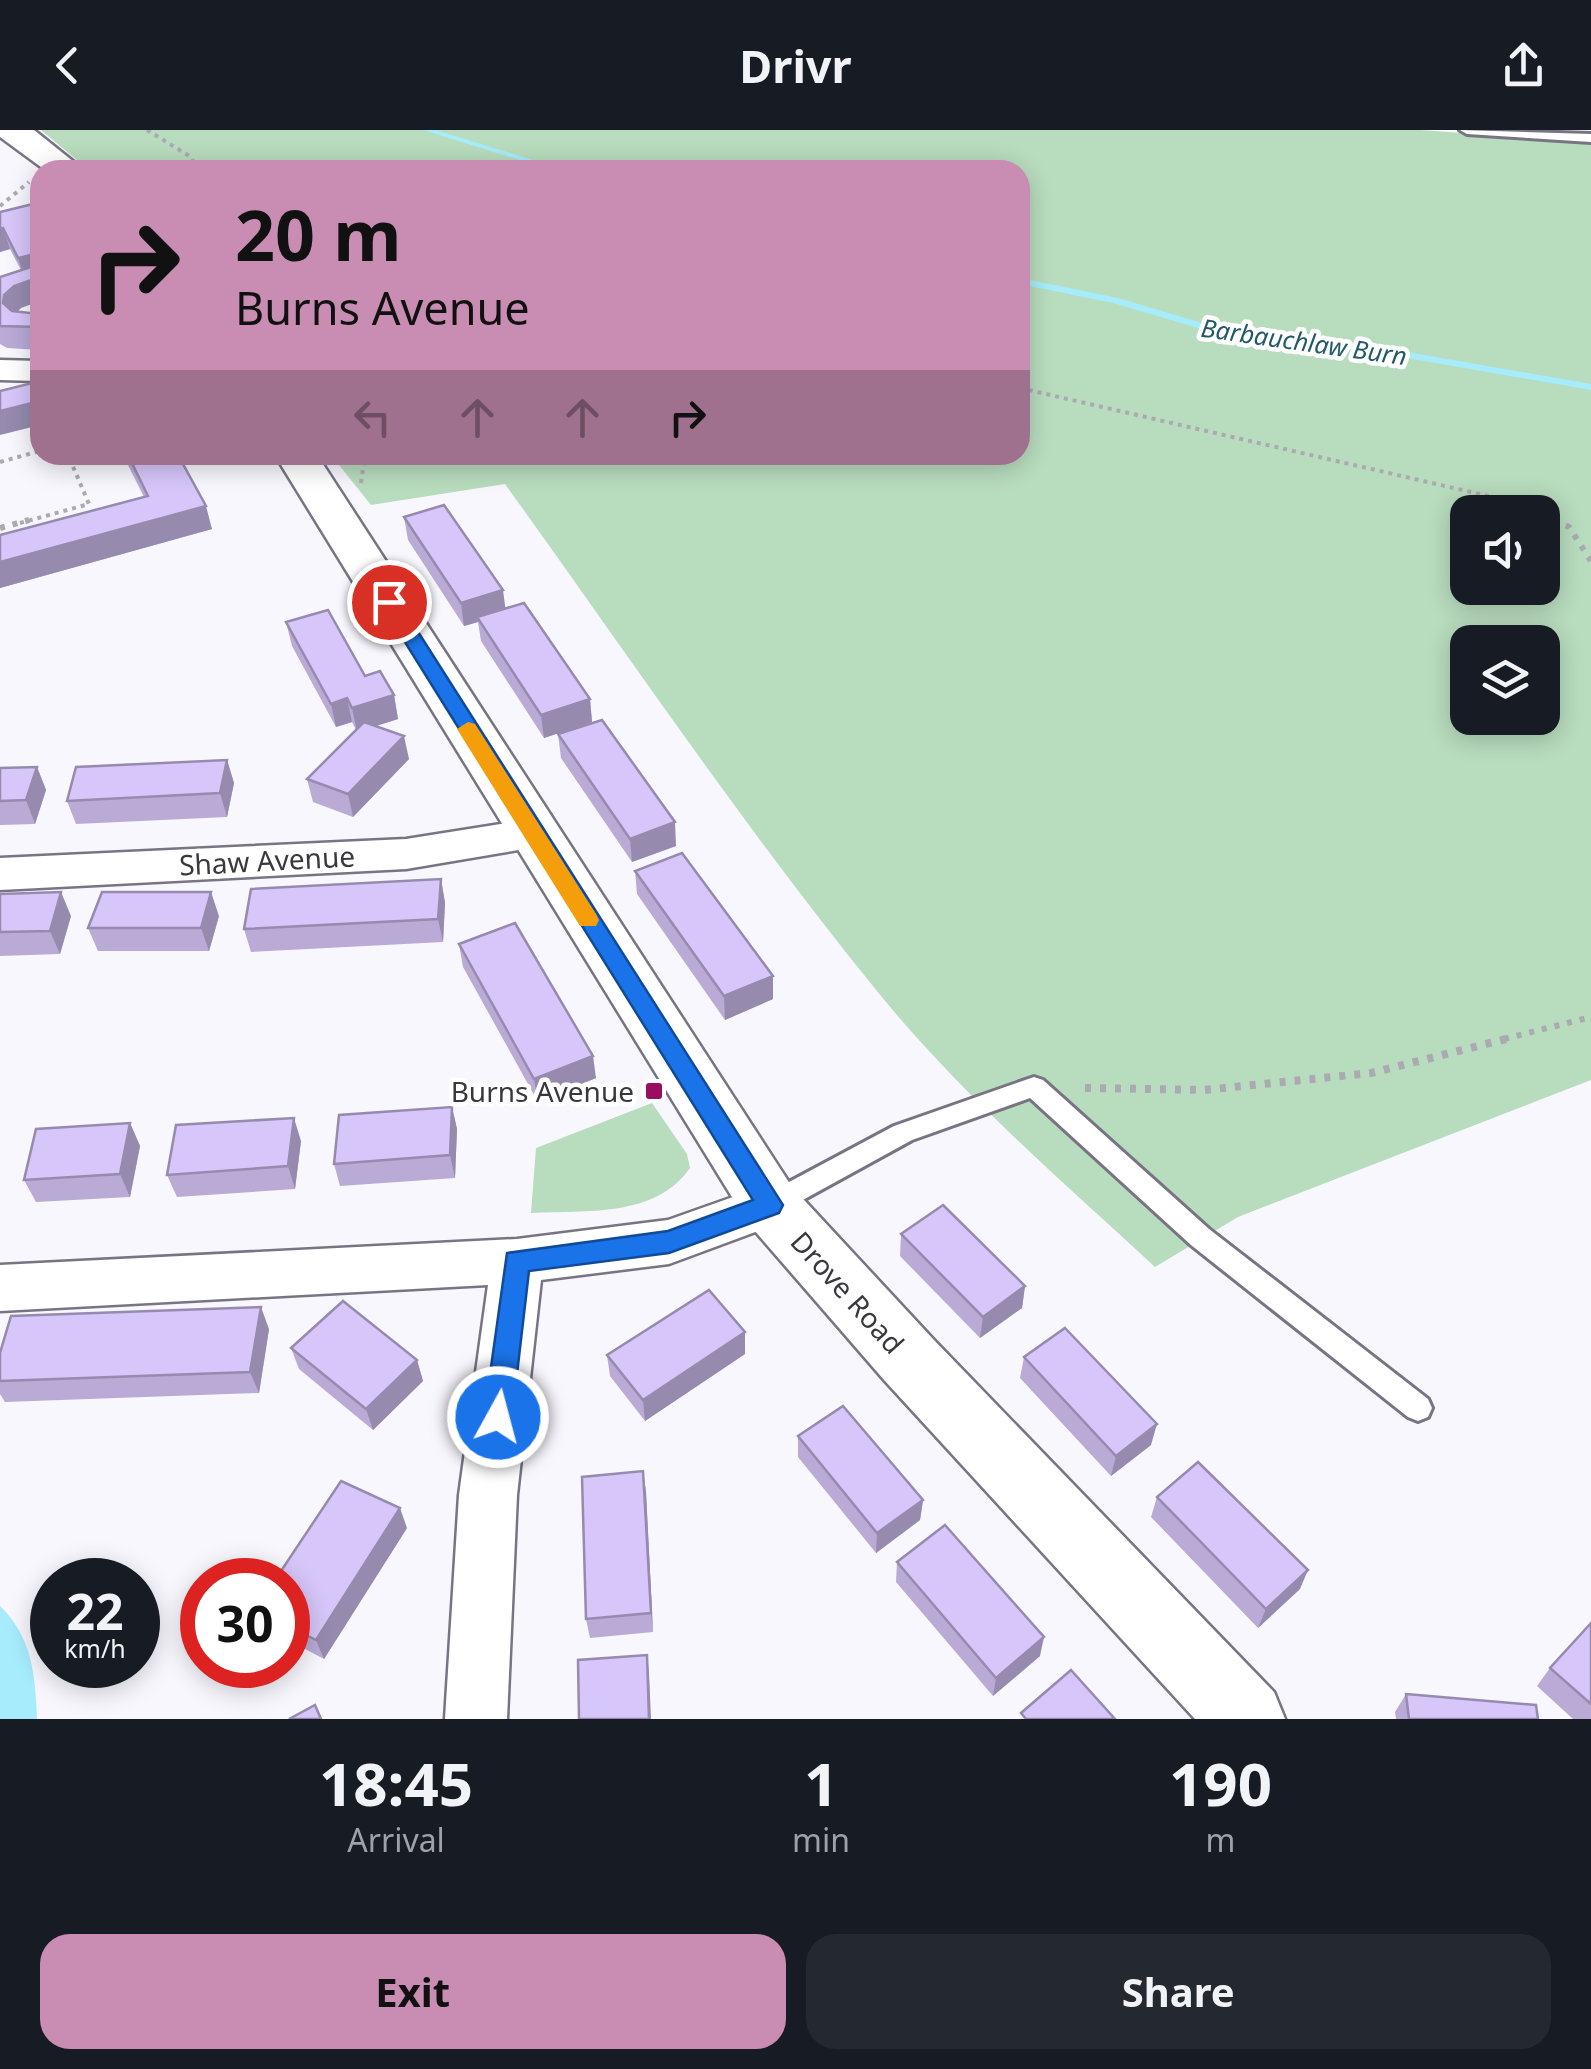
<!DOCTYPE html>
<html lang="en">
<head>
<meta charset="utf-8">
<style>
  body { margin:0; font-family:"Noto Sans",sans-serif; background:#242831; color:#f1f3f6; height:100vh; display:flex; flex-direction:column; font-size:38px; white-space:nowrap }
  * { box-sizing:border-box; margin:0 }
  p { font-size:32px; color:#9ea1a6 }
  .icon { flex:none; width:55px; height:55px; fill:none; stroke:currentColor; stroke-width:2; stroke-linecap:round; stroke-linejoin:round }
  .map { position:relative; height:1589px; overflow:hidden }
  .sheet { display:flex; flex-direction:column; background:#171b24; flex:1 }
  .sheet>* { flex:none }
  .hud { position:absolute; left:30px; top:30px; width:1000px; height:305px; border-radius:30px; box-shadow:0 5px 25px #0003; background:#c98cb3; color:#111; overflow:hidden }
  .fabs { position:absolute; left:1450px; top:365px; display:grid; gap:20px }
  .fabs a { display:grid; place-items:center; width:110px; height:110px; border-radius:20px; background:#171b24; box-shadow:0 5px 25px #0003; font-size:50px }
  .speed { position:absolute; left:30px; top:1428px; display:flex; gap:20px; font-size:50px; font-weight:700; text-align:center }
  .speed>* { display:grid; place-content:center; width:130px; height:130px; border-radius:50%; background:#171b24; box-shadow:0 5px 25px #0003; line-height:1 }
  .speed small { font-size:25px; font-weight:400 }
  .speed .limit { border:15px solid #d22; background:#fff; color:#111 }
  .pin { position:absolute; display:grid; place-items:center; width:85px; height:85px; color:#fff; margin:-42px; border:5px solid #fff; border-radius:50%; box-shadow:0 2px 10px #0007 }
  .me { position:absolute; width:110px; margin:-55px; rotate:7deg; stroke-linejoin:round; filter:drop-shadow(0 0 8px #0008) }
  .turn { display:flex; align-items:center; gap:35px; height:210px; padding:0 40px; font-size:45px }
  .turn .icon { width:130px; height:130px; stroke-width:2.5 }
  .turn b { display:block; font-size:70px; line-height:85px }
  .lanes { display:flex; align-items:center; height:95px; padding:0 40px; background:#0003; justify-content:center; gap:50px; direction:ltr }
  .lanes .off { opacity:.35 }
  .eta { display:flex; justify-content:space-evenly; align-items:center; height:170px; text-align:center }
  .eta b { font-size:60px; font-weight:700; line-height:70px }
  .cta { display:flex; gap:20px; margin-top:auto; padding:20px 40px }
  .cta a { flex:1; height:115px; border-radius:30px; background:#c98cb3; color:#111; font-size:40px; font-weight:700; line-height:115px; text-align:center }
  .cta a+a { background:#242831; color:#f1f3f6 }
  header { display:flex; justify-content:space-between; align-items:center; height:130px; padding:0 40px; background:#171b24; font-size:45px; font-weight:700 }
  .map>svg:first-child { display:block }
  .green { fill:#b8dcbe; fill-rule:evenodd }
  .water { fill:#a6ecfc }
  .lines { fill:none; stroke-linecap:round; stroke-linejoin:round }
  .stream { fill:#a6ecfc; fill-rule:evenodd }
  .lane-casing { stroke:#787483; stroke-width:6 }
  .street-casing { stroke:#787483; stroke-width:5 }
  .secondary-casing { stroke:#787483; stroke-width:5 }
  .path-far2 { stroke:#acaab1; stroke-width:4; stroke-dasharray:4 5; stroke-linecap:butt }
  .path-far1 { stroke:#acaab1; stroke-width:6; stroke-dasharray:5 8; stroke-linecap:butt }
  .path { stroke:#acaab1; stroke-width:8; stroke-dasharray:6 9; stroke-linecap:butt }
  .lane { fill:#fff; fill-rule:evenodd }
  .street { fill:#fff; fill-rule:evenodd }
  .secondary { fill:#fff; fill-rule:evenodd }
  .wall { fill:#b9aad6 }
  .shaded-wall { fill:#968bae }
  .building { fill:#d7c6f9; stroke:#968bae; stroke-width:2.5 }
  .route { fill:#1a73e8; stroke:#114b97; stroke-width:2.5 }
  .slow { fill:#f59e0b }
  .poi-dot { fill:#990e61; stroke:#fff; stroke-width:4 }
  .labels { text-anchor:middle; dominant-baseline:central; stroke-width:9; stroke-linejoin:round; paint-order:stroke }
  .far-water-label { font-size:25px; font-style:italic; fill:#225b67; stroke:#fff }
  .street-label { font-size:28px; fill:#3a383f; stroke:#fff }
  .poi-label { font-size:28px; fill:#3a383f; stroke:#fff; text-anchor:end }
</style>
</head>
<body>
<header><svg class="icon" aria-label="back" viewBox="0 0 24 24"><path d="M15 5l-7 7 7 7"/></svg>Drivr<svg class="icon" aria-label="share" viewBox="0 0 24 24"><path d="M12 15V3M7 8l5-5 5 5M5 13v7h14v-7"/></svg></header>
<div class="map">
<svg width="1591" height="1589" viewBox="0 0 1591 1589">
  <rect width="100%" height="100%" fill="#f9f7fe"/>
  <g class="green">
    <path d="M41,0H1420L1591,12V950L1238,1087L1155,1137C1061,1050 962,965 881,866C747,702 629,526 505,354L371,375L331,325H1020V40H89ZM1468,382H1542V458H1468ZM1468,512H1542V588H1468Z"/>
    <path d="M652,973L687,1024L690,1038C655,1088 587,1080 531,1083L536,1018Z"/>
  </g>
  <path class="water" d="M0,1476C33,1508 35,1546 37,1589H0Z"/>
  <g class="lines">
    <g class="stream">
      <polygon points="423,0 436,0 565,40 552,40"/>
      <polygon points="1020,148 1118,168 1236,203 1407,222 1591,254 1591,260 1407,228 1235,209 1113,173 1020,154"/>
    </g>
    <g class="lane-casing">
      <g id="lane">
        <polygon points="1460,0 1591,4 1591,12 1467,4"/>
        <polygon points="1034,947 1043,950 1209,1099 1428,1269 1432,1278 1428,1287 1418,1291 1408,1287 1191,1115 1030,968 912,1010 779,1083 770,1086 761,1083 757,1075 761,1067 894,996"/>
      </g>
    </g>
    <g class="street-casing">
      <g id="street">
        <polygon points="0,230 40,231 40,251 0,250"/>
        <polygon points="533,689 548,693 554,704 548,715 406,739 0,760 0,728 406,709"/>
        <polygon points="770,1054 788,1060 796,1075 788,1090 669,1134 541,1150 517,1365 507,1589 445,1589 459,1365 488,1155 0,1181 0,1135 517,1109 668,1090"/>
      </g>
    </g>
    <g class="secondary-casing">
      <g id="secondary">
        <polygon points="0,0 34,0 84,40 45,40 0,7"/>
        <polygon points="275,325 317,325 792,1057 933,1209 1274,1562 1285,1589 1195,1589 885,1251 748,1093"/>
      </g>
    </g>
    <g class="path-far2">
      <polyline points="147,0 191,27 197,40"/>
      <polyline points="0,76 29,52"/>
      <polyline points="1020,258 1510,371 1536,382"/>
      <polyline points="0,332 40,321"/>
      <polyline points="361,353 365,325"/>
      <polyline points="1542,385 1559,393"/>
      <polyline points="20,393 89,374 68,325"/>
    </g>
    <g class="path-far1">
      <polyline points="1554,390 1569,397 1591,431"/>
      <polyline points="0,398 29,390"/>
      <polyline points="1504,909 1591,887"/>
    </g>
    <polyline class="path" points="1085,958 1204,960 1371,943 1514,907"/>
    <use href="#lane" class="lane"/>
    <use href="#street" class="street"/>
    <use href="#secondary" class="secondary"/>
  </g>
  <g class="wall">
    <polygon points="33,74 21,178 17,181 40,184 40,220 7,218 0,214 0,147 21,140 10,119 0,122 0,82"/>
    <polygon points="123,325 178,325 212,399 0,458 0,405 144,367"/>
    <polygon points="404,387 506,479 590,569 592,592 544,608 481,511 478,492 464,496 408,410"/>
    <polygon points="286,492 394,565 398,589 376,596 409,629 353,687 313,672 307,649 356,600 352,592 336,597 292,516"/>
    <polygon points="558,604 676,716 632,732 561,628"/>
    <polygon points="227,630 234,653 227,687 76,694 67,671"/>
    <polygon points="37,637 46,660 35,694 0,695 0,638"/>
    <polygon points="635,741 773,846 773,869 725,890 637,764"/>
    <polygon points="441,749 445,773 443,812 251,822 244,799"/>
    <polygon points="0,764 71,786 60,824 0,826"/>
    <polygon points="219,786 209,821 98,821 88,798"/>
    <polygon points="459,814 596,948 538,972 463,837"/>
    <polygon points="452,977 457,999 455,1048 340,1056 334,1034"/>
    <polygon points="130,993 140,1016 130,1067 36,1072 24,1050"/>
    <polygon points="301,1011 295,1059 177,1067 167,1045"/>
    <polygon points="901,1104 1025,1156 1022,1178 980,1208 900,1126"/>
    <polygon points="269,1199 259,1263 5,1272 0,1264 0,1223"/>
    <polygon points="745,1202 745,1224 645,1291 610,1246 607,1225"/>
    <polygon points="291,1218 417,1230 423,1251 373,1300 299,1239"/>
    <polygon points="1024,1227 1151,1315 1111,1346 1020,1248"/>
    <polygon points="798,1306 923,1370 920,1390 876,1423 798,1327"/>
    <polygon points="643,1341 646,1362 653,1502 590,1508 586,1489"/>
    <polygon points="1157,1367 1300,1459 1258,1498 1151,1387"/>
    <polygon points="407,1398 324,1529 288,1510 288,1450"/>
    <polygon points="897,1432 1040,1526 993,1566 896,1452"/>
    <polygon points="1591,1493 1591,1589 1573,1589 1537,1556 1550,1538"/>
    <polygon points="1406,1564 1538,1589 1396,1589 1395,1582"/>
  </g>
  <g class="shaded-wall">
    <polygon points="3,98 10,119 0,122 0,99"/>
    <polygon points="40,123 40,146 25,150 18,128"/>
    <polygon points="40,147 40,171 21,178 12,187 3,173 4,165 14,156"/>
    <polygon points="40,271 40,295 0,305 0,281"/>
    <polygon points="206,376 212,399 0,458 0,432"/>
    <polygon points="503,460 506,483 477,487 478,492 464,496 461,473"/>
    <polygon points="394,565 398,589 357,602 352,578"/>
    <polygon points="347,568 352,592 336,597 331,574"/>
    <polygon points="590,569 592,592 544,608 541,585"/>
    <polygon points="404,606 409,629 353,687 348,664"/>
    <polygon points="227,630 234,653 227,687 220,663"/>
    <polygon points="37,637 46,660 35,694 26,670"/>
    <polygon points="675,692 676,716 632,732 630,709"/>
    <polygon points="441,749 445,773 443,812 438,789"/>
    <polygon points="61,762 71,786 60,824 50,801"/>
    <polygon points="211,762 219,786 209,821 201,798"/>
    <polygon points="773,846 773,869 725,890 724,866"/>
    <polygon points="593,926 596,948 538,972 534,949"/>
    <polygon points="452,977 457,999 455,1048 450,1025"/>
    <polygon points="294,988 301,1011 295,1059 288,1036"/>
    <polygon points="130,993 140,1016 130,1067 120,1044"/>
    <polygon points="1025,1156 1022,1178 980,1208 983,1187"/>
    <polygon points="261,1177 269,1199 259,1263 250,1242"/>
    <polygon points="745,1202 745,1224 645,1291 643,1270"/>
    <polygon points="417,1230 423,1251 373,1300 366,1279"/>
    <polygon points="1157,1294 1151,1315 1111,1346 1116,1326"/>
    <polygon points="643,1341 646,1362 653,1502 651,1483"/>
    <polygon points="923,1370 920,1390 876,1423 877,1403"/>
    <polygon points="400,1378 407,1398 324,1529 316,1510"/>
    <polygon points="1308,1440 1300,1459 1258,1498 1266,1479"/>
    <polygon points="1044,1507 1040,1526 993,1566 996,1548"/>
    <polygon points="647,1525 649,1543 651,1589 649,1589"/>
  </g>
  <g class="building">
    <polygon points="33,74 40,87 40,123 18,128 3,98 0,99 0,82"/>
    <polygon points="40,134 40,147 14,156 4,165 3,173 12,181 40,184 40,197 0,196 0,147"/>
    <polygon points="40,251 40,271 0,281 0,261"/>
    <polygon points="128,325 178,325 206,376 0,432 0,405 148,366"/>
    <polygon points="444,375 503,460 461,473 404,387"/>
    <polygon points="524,473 590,569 541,585 477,487"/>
    <polygon points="328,480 365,546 380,541 394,565 352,578 347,568 331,574 286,492"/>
    <polygon points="602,590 675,692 630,709 558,604"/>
    <polygon points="364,592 404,606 348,664 307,649"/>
    <polygon points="227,630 220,663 67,671 76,637"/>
    <polygon points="37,637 26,670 0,671 0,638"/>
    <polygon points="682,723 773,846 724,866 635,741"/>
    <polygon points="441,749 438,789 244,799 251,759"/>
    <polygon points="61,762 50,801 0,802 0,764"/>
    <polygon points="102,762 211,762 201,798 88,798"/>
    <polygon points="515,793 593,926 534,949 459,814"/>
    <polygon points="452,977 450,1025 334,1034 339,985"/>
    <polygon points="294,988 288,1036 167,1045 176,995"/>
    <polygon points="130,993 120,1044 24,1050 36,999"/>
    <polygon points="943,1075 1025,1156 983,1187 901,1104"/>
    <polygon points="709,1160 745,1202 643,1270 607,1225"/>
    <polygon points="343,1171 417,1230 366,1279 291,1218"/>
    <polygon points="261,1177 250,1242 0,1251 0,1223 11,1186"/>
    <polygon points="1065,1198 1157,1294 1116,1326 1024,1227"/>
    <polygon points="843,1276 923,1370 877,1403 798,1306"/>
    <polygon points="1198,1332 1308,1440 1266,1479 1157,1367"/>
    <polygon points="643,1341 651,1483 586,1489 582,1347"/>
    <polygon points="341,1351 400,1378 316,1510 288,1496 288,1450 275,1450"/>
    <polygon points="945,1395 1044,1507 996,1548 897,1432"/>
    <polygon points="1591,1493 1591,1574 1550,1538"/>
    <polygon points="647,1525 649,1589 579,1589 578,1530"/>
    <polygon points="1071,1540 1115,1589 1026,1589 1021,1583"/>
    <polygon points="1406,1564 1536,1575 1538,1589 1409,1589"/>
    <polygon points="315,1575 321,1589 289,1589"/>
  </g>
  <polygon class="route" points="389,466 399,472 783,1075 779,1083 669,1123 529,1141 512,1287 508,1296 498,1300 488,1296 484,1287 507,1123 668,1101 753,1070 380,472"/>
  <polygon class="slow" points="468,592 475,594 596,784 599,790 596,796 580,796 457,599"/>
  <rect class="poi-dot" x="644" y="951" width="20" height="20" rx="5"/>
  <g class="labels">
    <g class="far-water-label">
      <text transform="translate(1304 211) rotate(8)">Barbauchlaw Burn</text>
    </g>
    <g class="street-label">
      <text transform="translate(267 730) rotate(-3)">Shaw Avenue</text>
      <text transform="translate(848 1162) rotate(48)">Drove Road</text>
    </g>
    <g class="poi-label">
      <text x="634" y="961">Burns Avenue</text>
    </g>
  </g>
</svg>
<div class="fabs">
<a><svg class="icon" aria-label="sound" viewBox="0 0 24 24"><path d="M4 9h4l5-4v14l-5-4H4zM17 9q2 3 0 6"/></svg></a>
<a><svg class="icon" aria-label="layers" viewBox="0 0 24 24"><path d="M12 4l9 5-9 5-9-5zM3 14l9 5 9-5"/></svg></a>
</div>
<div class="speed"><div>22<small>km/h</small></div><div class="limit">30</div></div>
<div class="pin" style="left:389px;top:472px;background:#d93025"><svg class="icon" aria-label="arrive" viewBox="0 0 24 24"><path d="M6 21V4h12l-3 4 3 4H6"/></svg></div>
<svg class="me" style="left:498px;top:1287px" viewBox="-20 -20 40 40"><circle r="17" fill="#1a73e8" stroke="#fff" stroke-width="3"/><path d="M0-11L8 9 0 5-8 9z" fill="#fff"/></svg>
<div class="hud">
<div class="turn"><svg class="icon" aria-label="right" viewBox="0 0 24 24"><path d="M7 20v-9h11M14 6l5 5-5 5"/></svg><div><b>20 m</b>Burns Avenue</div></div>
<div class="lanes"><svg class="icon off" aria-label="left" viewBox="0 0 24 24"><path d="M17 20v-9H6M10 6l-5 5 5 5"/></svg><svg class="icon off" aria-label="ahead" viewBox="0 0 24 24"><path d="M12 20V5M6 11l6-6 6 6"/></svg><svg class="icon off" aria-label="ahead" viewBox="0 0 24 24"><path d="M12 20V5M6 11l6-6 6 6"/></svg><svg class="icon" aria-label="right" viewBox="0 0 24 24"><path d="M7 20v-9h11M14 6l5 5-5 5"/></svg></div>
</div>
</div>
<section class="sheet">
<div class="eta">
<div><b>18:45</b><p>Arrival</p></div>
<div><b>1</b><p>min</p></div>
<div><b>190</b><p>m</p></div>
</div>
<div class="cta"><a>Exit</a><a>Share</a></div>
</section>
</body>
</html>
